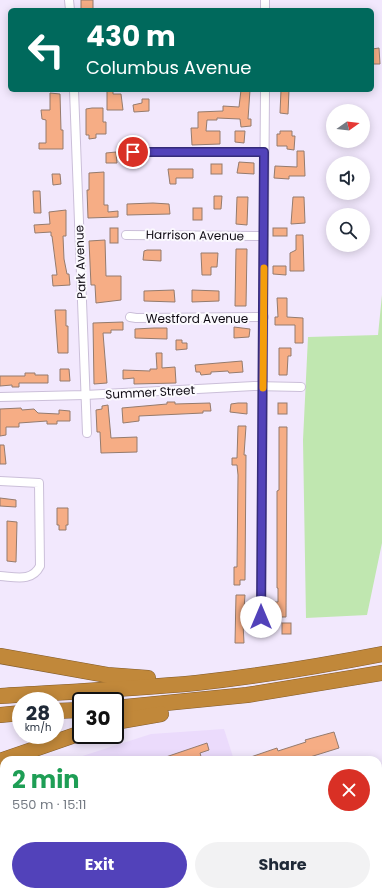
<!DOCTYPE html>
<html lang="en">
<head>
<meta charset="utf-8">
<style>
  body { margin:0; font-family:Poppins,sans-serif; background:#f2f2f3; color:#1f2937; height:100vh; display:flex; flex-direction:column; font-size:15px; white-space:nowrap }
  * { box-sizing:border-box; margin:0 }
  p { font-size:13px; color:#747a83 }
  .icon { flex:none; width:22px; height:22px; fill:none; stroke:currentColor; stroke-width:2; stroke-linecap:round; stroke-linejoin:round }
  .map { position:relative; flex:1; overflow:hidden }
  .panel { position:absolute; left:0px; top:756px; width:382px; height:140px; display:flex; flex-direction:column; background:#fff; border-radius:12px 12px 0 0; box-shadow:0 2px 10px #0003 }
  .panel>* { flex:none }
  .top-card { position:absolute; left:8px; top:8px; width:366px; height:84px; border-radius:6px; box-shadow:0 2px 10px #0003; background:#00695c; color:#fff; overflow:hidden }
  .needle { width:26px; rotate:76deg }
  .tools { position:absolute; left:326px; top:104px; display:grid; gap:8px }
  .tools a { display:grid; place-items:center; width:44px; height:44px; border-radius:50%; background:#fff; box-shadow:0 2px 10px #0003; font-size:20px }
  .speed { position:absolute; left:12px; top:692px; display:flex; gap:8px; font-size:20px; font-weight:700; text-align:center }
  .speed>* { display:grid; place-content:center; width:52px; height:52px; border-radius:50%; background:#fff; box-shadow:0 2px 10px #0003; line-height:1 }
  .speed small { font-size:10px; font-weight:400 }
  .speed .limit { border:2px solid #111; border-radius:6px; background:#fff; color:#111 }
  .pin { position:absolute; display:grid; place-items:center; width:34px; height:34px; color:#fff; margin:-17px; border:2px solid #fff; border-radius:50%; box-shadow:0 1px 4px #0007 }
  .me { position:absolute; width:44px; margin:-22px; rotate:0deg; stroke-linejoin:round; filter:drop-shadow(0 0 3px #0008) }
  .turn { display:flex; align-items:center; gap:14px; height:84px; padding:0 12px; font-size:18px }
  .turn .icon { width:52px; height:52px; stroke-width:2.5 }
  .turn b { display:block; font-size:28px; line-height:34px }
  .round { display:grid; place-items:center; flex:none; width:42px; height:42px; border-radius:21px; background:#f2f2f3 }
  .summary { display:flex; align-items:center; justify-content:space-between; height:68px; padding:0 12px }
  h1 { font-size:24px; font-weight:700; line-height:30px; color:#1e9e55 }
  .action { display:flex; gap:8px; margin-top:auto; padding:8px 12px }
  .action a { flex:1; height:46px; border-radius:24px; background:#5242ba; color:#fff; font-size:16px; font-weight:700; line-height:46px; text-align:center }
  .action a+a { background:#f2f2f3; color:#1f2937 }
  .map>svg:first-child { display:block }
  .built { fill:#ebdbfc }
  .green { fill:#c0e7b0 }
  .building { fill:#f6ad85; stroke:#957b6d }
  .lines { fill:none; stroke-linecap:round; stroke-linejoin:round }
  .lane-casing { stroke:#cbbfd9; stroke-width:5.5 }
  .street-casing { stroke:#cbbfd9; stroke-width:10 }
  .highway-casing { stroke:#825c2c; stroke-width:16 }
  .lane { stroke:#fff; stroke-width:4 }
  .street { stroke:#fff; stroke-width:8 }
  .highway { stroke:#c1883a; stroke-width:15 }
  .route-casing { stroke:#352b79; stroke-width:10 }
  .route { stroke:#5242ba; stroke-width:7 }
  .slow { stroke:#f59e0b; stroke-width:7 }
  .labels { text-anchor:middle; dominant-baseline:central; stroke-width:4; stroke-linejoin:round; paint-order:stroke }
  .street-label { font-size:12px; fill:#0e0a12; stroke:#fbf9fe }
</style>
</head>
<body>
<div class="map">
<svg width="382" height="896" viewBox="0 0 382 896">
  <rect width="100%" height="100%" fill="#f2e8fd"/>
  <g class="built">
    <polygon points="224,729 234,760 70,760 151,734"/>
    <polygon points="4,781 4,892 276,892 277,896 0,896 0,782"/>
  </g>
  <polygon class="green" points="382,295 382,543 367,615 306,618 303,440 308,337 378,335"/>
  <g class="building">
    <rect x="81" y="0" width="12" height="10"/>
    <polygon points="379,48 380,64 372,64 372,49"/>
    <polygon points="107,90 113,90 113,94 121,94 123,110 107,110"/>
    <polygon points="241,90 250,90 248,119 251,119 251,126 241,127 240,119 217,118 217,120 207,120 206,131 220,131 220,144 192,145 191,128 198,128 198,112 223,111 223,106 239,107"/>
    <polygon points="281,90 289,90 288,114 280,113"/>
    <polygon points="50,93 60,94 61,130 63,130 63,149 39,149 39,143 46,143 46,120 42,119 41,110 50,110"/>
    <polygon points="142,99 149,99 149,111 134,112 133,105 142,103"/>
    <polygon points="92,108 103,108 103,122 106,122 106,134 96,134 96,138 89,139 89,135 86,135 86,109"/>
    <polygon points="235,131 245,131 244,143 235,142"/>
    <polygon points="280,131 292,131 292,136 295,136 294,150 287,149 287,146 277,146 277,134 280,134"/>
    <polygon points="297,151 304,151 305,176 289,176 289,179 274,178 275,166 297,167"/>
    <polygon points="116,152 117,163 106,163 106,153"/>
    <polygon points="239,162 254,163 254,174 237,173"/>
    <rect x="211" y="164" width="11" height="10"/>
    <polygon points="168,169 193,169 193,178 176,178 176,184 170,184"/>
    <polygon points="104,172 104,205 108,205 108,212 118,211 118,217 88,218 87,190 89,190 89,173"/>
    <polygon points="52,174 60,174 61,184 53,185"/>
    <polygon points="33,191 40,191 41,213 34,213"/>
    <polygon points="214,196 222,196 221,209 214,209"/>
    <polygon points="237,197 248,197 247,225 236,224"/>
    <polygon points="293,197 304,197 305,223 291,224"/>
    <polygon points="153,203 169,204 170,214 127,215 127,204"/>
    <rect x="193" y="208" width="9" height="12"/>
    <polygon points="66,210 66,236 63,236 64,259 67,274 69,274 70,285 53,286 52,275 57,275 52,236 51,236 51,232 35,233 34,225 50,224 49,212"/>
    <rect x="110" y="228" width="8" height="15"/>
    <rect x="273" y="228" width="14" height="8"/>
    <polygon points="296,235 303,235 304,271 290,271 290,253 296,250"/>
    <polygon points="105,240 106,276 121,276 121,300 96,303 95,285 91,285 89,241"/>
    <polygon points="236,249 247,249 246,306 235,306"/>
    <polygon points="147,250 161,250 161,261 143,260 144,251"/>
    <polygon points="201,253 218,253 217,267 211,267 211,275 202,275"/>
    <polygon points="273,266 286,266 286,275 273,274"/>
    <polygon points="174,290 175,302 144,301 144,291"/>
    <polygon points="192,290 219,291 219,301 192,302"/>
    <polygon points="277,298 287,298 287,317 303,318 303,343 295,343 295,325 275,325 275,317 278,317"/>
    <polygon points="55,310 66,310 66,326 68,326 68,353 58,353"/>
    <polygon points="123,322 123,330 111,330 111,333 103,333 107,383 94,384 93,323"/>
    <polygon points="234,327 250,329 249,337 234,338"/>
    <polygon points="154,328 167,328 167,339 135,338 135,329"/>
    <polygon points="176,340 182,340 182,343 187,343 187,349 176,350"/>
    <polygon points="279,348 291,348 291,356 288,356 287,375 279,375"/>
    <polygon points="156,353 162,353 162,368 175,367 176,383 134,384 134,378 123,379 123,370 150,371 150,369 157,369"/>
    <polygon points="242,361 243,372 229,373 228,371 211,372 211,374 201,375 200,372 196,372 195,365"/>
    <polygon points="60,369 69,369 70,381 60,381"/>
    <polygon points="25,373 35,373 35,375 48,375 48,383 19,383 19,387 12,387 12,385 0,386 0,376 25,376"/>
    <polygon points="167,402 175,402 175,404 210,403 211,411 203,411 203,413 139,416 139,421 123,423 122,408 167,404"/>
    <polygon points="238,403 247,403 247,414 230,412 231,404"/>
    <rect x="278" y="403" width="9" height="11"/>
    <polygon points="108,405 111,438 137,437 137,452 101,453 100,432 97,432 96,410 102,409 102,406"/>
    <polygon points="21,408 22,410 34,409 38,413 59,414 59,410 70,411 70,421 57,421 57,424 47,424 47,421 19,423 19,427 6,427 6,435 0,436 0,409"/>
    <polygon points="238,426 246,426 244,455 246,455 245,580 240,580 240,585 234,585 234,567 237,567 238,475 237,465 232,465 232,458 237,458"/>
    <polygon points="279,427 287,427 286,617 277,617 278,610 274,610 275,602 278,602 278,588 277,588 277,491 279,490"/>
    <polygon points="0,445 4,445 6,464 0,464"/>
    <polygon points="0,498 16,500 16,507 0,506"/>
    <polygon points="57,508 68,508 68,525 66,525 66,530 59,530 59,525 57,525"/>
    <polygon points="7,521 17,522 16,562 7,561"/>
    <polygon points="236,595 245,595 243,623 244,643 235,643"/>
    <rect x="282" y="623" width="9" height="11"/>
    <polygon points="334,732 339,748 310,757 311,759 242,760 277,748 278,751 306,742 305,740"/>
    <polygon points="207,743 209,750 200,753 202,760 157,760"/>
  </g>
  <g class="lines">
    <g class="lane-casing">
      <g id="lane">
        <polyline points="0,889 4,887"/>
        <polyline points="26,892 26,896"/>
      </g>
    </g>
    <g class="street-casing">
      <g id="street">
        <polyline points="69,0 70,10"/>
        <polyline points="265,10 265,0"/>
        <polyline points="74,90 87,433"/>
        <polyline points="133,152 264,152"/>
        <polyline points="126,235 264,236"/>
        <polyline points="130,317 136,318 264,317"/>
        <polyline points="0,397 85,395 254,386 301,387"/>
        <path d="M0,481L39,483L40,566C32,582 16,577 0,576"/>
        <polyline points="261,633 265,90"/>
      </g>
    </g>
    <g class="highway-casing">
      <g id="highway">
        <polyline points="0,656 107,675 148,678"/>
        <path d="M0,696C65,692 131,689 196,683C259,676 320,666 382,654"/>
        <polyline points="115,708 247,695 382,673"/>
        <polyline points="55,711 81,710"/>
        <polyline points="0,715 21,713"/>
        <polyline points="115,722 161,714"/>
        <polyline points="0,761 81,733"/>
      </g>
    </g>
    <use href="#lane" class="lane"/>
    <use href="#street" class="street"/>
    <use href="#highway" class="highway"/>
  </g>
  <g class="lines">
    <g class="route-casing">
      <polyline id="route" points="133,152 264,152 261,617"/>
    </g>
    <use href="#route" class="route"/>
    <polyline class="slow" points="263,388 264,268"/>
  </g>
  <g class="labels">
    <g class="street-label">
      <text transform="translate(195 235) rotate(1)">Harrison Avenue</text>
      <text transform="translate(80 262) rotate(-92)">Park Avenue</text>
      <text x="197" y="318">Westford Avenue</text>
      <text transform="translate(150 392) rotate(-3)">Summer Street</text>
    </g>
  </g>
</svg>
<div class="tools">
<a><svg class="needle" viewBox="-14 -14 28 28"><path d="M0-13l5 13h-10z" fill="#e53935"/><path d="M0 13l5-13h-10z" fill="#747a83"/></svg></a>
<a><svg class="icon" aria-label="sound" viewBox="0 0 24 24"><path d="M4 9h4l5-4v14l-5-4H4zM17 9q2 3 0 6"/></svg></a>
<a><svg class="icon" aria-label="search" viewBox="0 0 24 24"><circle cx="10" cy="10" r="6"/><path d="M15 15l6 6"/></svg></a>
</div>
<div class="speed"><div>28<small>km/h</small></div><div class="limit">30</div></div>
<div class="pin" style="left:133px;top:152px;background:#d93025"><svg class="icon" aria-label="arrive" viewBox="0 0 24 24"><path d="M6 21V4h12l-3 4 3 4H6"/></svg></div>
<svg class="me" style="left:261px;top:617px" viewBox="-20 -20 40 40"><circle r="19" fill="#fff"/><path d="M0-13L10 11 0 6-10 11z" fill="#5242ba"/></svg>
<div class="top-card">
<div class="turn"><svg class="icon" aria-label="left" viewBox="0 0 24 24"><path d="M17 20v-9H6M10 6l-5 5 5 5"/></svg><div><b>430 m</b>Columbus Avenue</div></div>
</div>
<section class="panel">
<div class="summary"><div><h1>2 min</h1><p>550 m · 15:11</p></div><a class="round" style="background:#d93025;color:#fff"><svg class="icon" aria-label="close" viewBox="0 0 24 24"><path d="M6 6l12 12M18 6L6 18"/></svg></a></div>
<div class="action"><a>Exit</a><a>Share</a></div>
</section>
</div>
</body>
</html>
